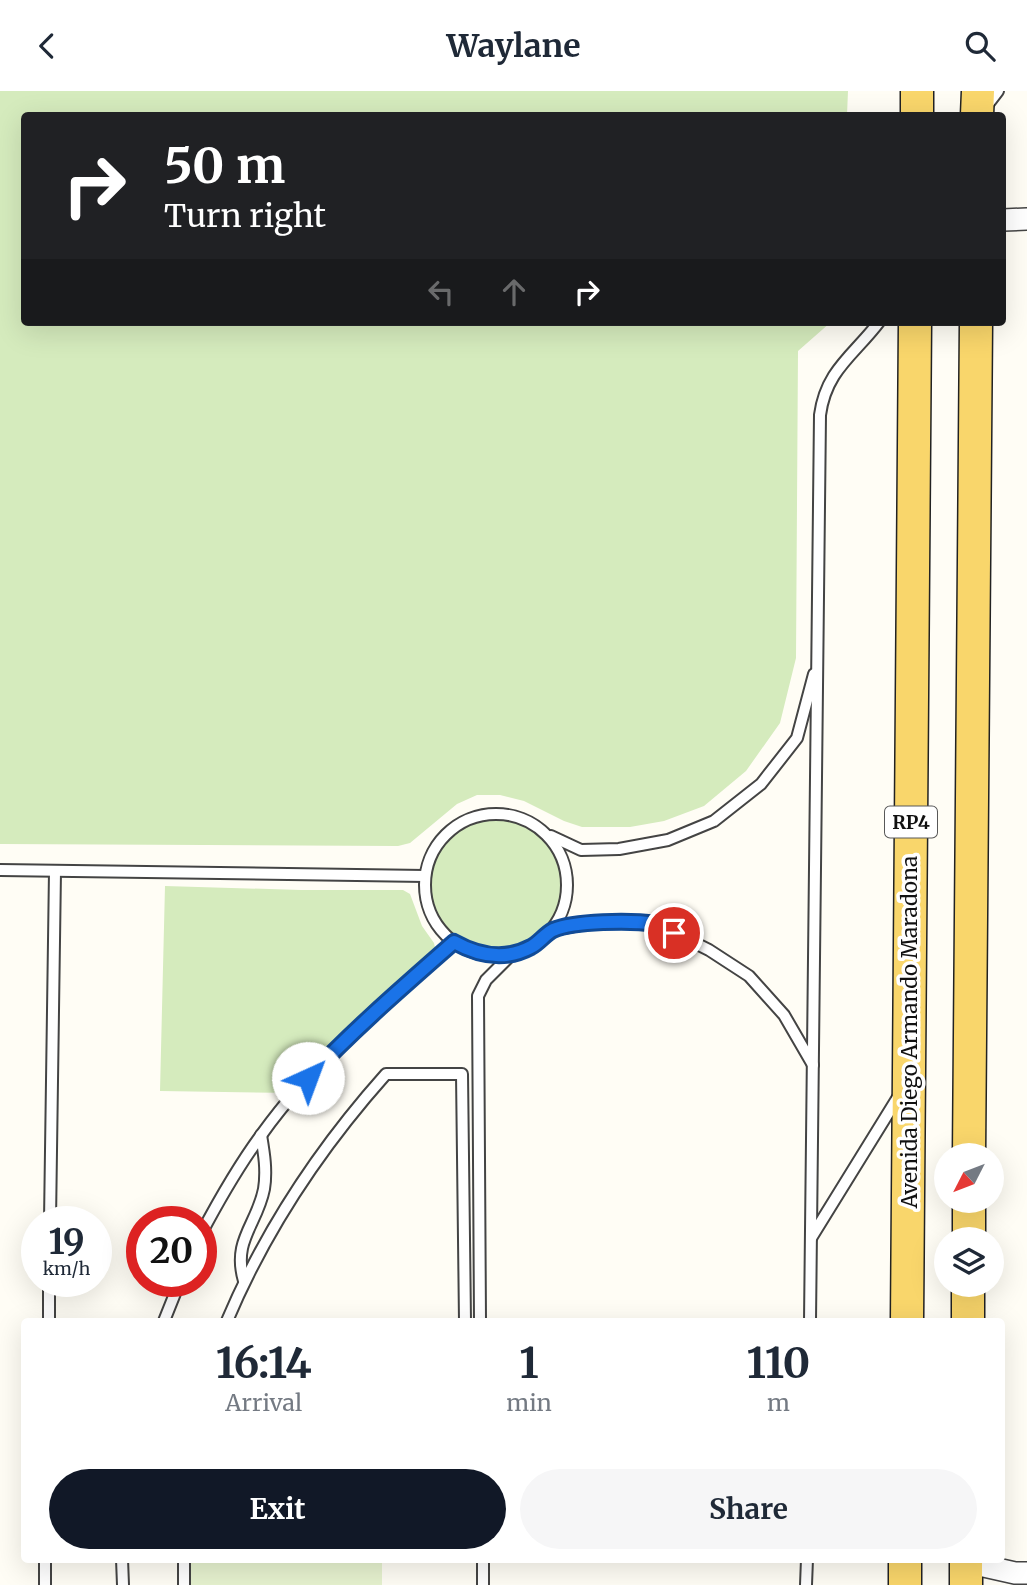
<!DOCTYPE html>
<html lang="en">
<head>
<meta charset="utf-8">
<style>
  body { margin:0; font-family:Merriweather,serif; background:#f6f6f7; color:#1f2937; height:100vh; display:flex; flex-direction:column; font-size:26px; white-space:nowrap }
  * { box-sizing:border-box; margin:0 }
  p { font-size:23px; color:#747a83 }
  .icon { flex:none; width:38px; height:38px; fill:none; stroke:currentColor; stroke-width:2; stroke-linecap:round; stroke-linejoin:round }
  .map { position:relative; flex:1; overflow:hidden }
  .side { position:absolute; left:21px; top:1227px; width:984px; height:245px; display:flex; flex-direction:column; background:#fff; border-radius:7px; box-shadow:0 7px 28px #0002 }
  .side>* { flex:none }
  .hud { position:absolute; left:21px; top:21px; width:985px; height:214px; border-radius:7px; box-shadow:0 7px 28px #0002; background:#202124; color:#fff; overflow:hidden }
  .needle { width:46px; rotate:228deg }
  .fabs { position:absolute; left:934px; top:1052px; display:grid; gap:14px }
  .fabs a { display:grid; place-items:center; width:70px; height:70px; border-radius:50%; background:#fff; box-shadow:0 7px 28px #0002; font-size:35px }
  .speed { position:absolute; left:21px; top:1115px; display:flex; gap:14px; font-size:35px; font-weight:700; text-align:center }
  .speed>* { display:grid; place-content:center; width:91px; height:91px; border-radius:50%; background:#fff; box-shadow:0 7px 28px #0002; line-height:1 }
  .speed small { font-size:18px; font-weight:400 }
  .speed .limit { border:10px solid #d22; background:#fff; color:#111 }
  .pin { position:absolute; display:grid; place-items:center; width:60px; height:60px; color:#fff; margin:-30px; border:4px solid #fff; border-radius:50%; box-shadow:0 2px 7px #0007 }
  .me { position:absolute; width:77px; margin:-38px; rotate:43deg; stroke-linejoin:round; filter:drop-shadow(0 0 5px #0008) }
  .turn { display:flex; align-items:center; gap:24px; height:147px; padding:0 28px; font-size:32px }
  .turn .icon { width:91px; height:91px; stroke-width:2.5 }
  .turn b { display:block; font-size:49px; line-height:60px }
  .lanes { display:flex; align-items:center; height:66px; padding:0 28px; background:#0003; justify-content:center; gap:35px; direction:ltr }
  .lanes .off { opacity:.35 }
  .eta { display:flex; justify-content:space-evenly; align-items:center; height:119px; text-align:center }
  .eta b { font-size:42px; font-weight:700; line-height:49px }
  .cta { display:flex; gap:14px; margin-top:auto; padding:14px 28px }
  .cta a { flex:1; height:80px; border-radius:42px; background:#111827; color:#fff; font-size:28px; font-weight:700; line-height:80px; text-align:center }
  .cta a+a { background:#f6f6f7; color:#1f2937 }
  header { display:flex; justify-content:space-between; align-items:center; height:91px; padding:0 28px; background:#fff; font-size:32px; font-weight:700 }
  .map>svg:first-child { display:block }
  .green { fill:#d5ebbd }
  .pitch { fill:#e6f2cf }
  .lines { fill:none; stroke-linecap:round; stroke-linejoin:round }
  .lane-casing { stroke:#444; stroke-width:14 }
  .street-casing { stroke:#444; stroke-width:24 }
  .primary-casing { stroke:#222; stroke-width:35 }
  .lane { stroke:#fff; stroke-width:10 }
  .street { stroke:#fff; stroke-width:21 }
  .primary { stroke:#f9d66b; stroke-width:32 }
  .route-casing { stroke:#114b97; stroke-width:18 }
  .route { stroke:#1a73e8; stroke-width:12 }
  .labels { text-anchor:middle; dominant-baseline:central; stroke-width:7; stroke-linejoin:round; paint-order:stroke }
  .shield { fill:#fff; stroke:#585858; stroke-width:2 }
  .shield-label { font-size:19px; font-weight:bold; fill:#111 }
  .street-label { font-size:21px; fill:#111; stroke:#fff }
</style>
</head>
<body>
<header><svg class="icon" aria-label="back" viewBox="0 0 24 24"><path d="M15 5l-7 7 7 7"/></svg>Waylane<svg class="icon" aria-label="search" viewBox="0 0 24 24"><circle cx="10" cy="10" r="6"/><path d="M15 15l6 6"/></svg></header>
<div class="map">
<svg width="1027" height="1494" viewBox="0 0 1027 1494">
  <rect width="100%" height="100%" fill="#fffdf5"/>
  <g class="green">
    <polygon points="0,0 848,0 847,24 24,24 24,231 831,231 798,260 796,567 780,632 746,680 704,715 664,730 630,736 582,736 564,730 524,710 500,704 477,704 457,713 410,752 398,755 0,753"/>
    <circle cx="496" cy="794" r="71"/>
    <polygon points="165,795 301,799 403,799 410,803 422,835 434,852 436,861 294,1002 160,1000"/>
  </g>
  <rect class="pitch" x="184" y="1468" width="198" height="26"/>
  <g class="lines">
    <g class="lane-casing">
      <g id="lane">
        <polyline points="985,17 998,0"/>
        <circle cx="496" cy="794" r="71"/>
        <polyline points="551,745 581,759 619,758 668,749 714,730 761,693 797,647 814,583"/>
        <polyline points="0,779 425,785"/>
        <polyline points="552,839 603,830 657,833 709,859 749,885 784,924 813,974"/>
        <polyline points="50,1130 55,780"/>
        <path d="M201,1143C219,1109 239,1074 262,1043C315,969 386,910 454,851"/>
        <polyline points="811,1147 900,1003"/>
        <path d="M244,1190C232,1149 257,1134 264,1098C267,1079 264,1062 261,1044"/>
        <polyline points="49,1230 49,1190"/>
        <polyline points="164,1230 180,1190"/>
        <path d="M227,1230C265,1140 320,1057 386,983H462L465,1230"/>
        <polyline points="480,1230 478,905 486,889 511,864"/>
        <path d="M810,1230L820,324C826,279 854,264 879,231"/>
        <polyline points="122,1468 123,1494"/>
        <polyline points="483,1468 483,1494"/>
        <polyline points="45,1494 45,1468"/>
        <polyline points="184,1494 184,1468"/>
        <polyline points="806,1494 807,1468"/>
      </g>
    </g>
    <g class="street-casing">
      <g id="street">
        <polyline points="1003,129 1027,128"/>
        <polyline points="966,1471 1015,1482 1027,1482"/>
      </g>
    </g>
    <g class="primary-casing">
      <g id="primary">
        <polyline points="917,24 917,0"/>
        <polyline points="977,24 978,0"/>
        <polyline points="969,1064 976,231"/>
        <polyline points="969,1148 969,1110"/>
        <polyline points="907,1230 915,231"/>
        <polyline points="968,1230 968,1194"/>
        <polyline points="905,1494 905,1468"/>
        <polyline points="966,1494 966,1468"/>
      </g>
    </g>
    <use href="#lane" class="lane"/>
    <use href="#street" class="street"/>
    <use href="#primary" class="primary"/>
  </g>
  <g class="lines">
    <g class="route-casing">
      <path id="route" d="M308,987C354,938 404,895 454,851C479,865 505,870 531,856C539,852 545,843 553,839C574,830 631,829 655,833C662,834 668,839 674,842"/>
    </g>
    <use href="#route" class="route"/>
  </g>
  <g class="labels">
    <rect class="shield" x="885" y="715.5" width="52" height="31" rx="5"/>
    <g class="shield-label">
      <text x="911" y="731">RP4</text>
    </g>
    <g class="street-label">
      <text transform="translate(909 941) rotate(-90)">Avenida Diego Armando Maradona</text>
    </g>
  </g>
</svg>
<div class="fabs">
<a><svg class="needle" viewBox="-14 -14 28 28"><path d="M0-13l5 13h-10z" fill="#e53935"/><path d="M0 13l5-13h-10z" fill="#747a83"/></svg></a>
<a><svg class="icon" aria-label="layers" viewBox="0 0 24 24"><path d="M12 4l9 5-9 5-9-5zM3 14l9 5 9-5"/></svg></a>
</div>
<div class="speed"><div>19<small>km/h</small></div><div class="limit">20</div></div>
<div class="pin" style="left:674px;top:842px;background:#d93025"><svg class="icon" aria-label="arrive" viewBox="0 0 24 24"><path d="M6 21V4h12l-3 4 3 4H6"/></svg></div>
<svg class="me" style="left:308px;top:987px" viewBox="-20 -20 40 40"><circle r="19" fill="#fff"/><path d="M0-13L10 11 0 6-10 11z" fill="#1a73e8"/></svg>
<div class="hud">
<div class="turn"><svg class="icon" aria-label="right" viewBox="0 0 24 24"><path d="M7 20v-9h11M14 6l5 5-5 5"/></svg><div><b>50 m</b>Turn right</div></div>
<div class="lanes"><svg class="icon off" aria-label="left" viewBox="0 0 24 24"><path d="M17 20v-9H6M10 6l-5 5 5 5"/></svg><svg class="icon off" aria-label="ahead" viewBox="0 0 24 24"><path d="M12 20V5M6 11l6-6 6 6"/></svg><svg class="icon" aria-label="right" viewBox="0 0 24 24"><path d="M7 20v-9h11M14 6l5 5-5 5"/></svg></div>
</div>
<section class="side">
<div class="eta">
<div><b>16:14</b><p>Arrival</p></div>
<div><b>1</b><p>min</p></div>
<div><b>110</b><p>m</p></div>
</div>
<div class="cta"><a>Exit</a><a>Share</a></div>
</section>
</div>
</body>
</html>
